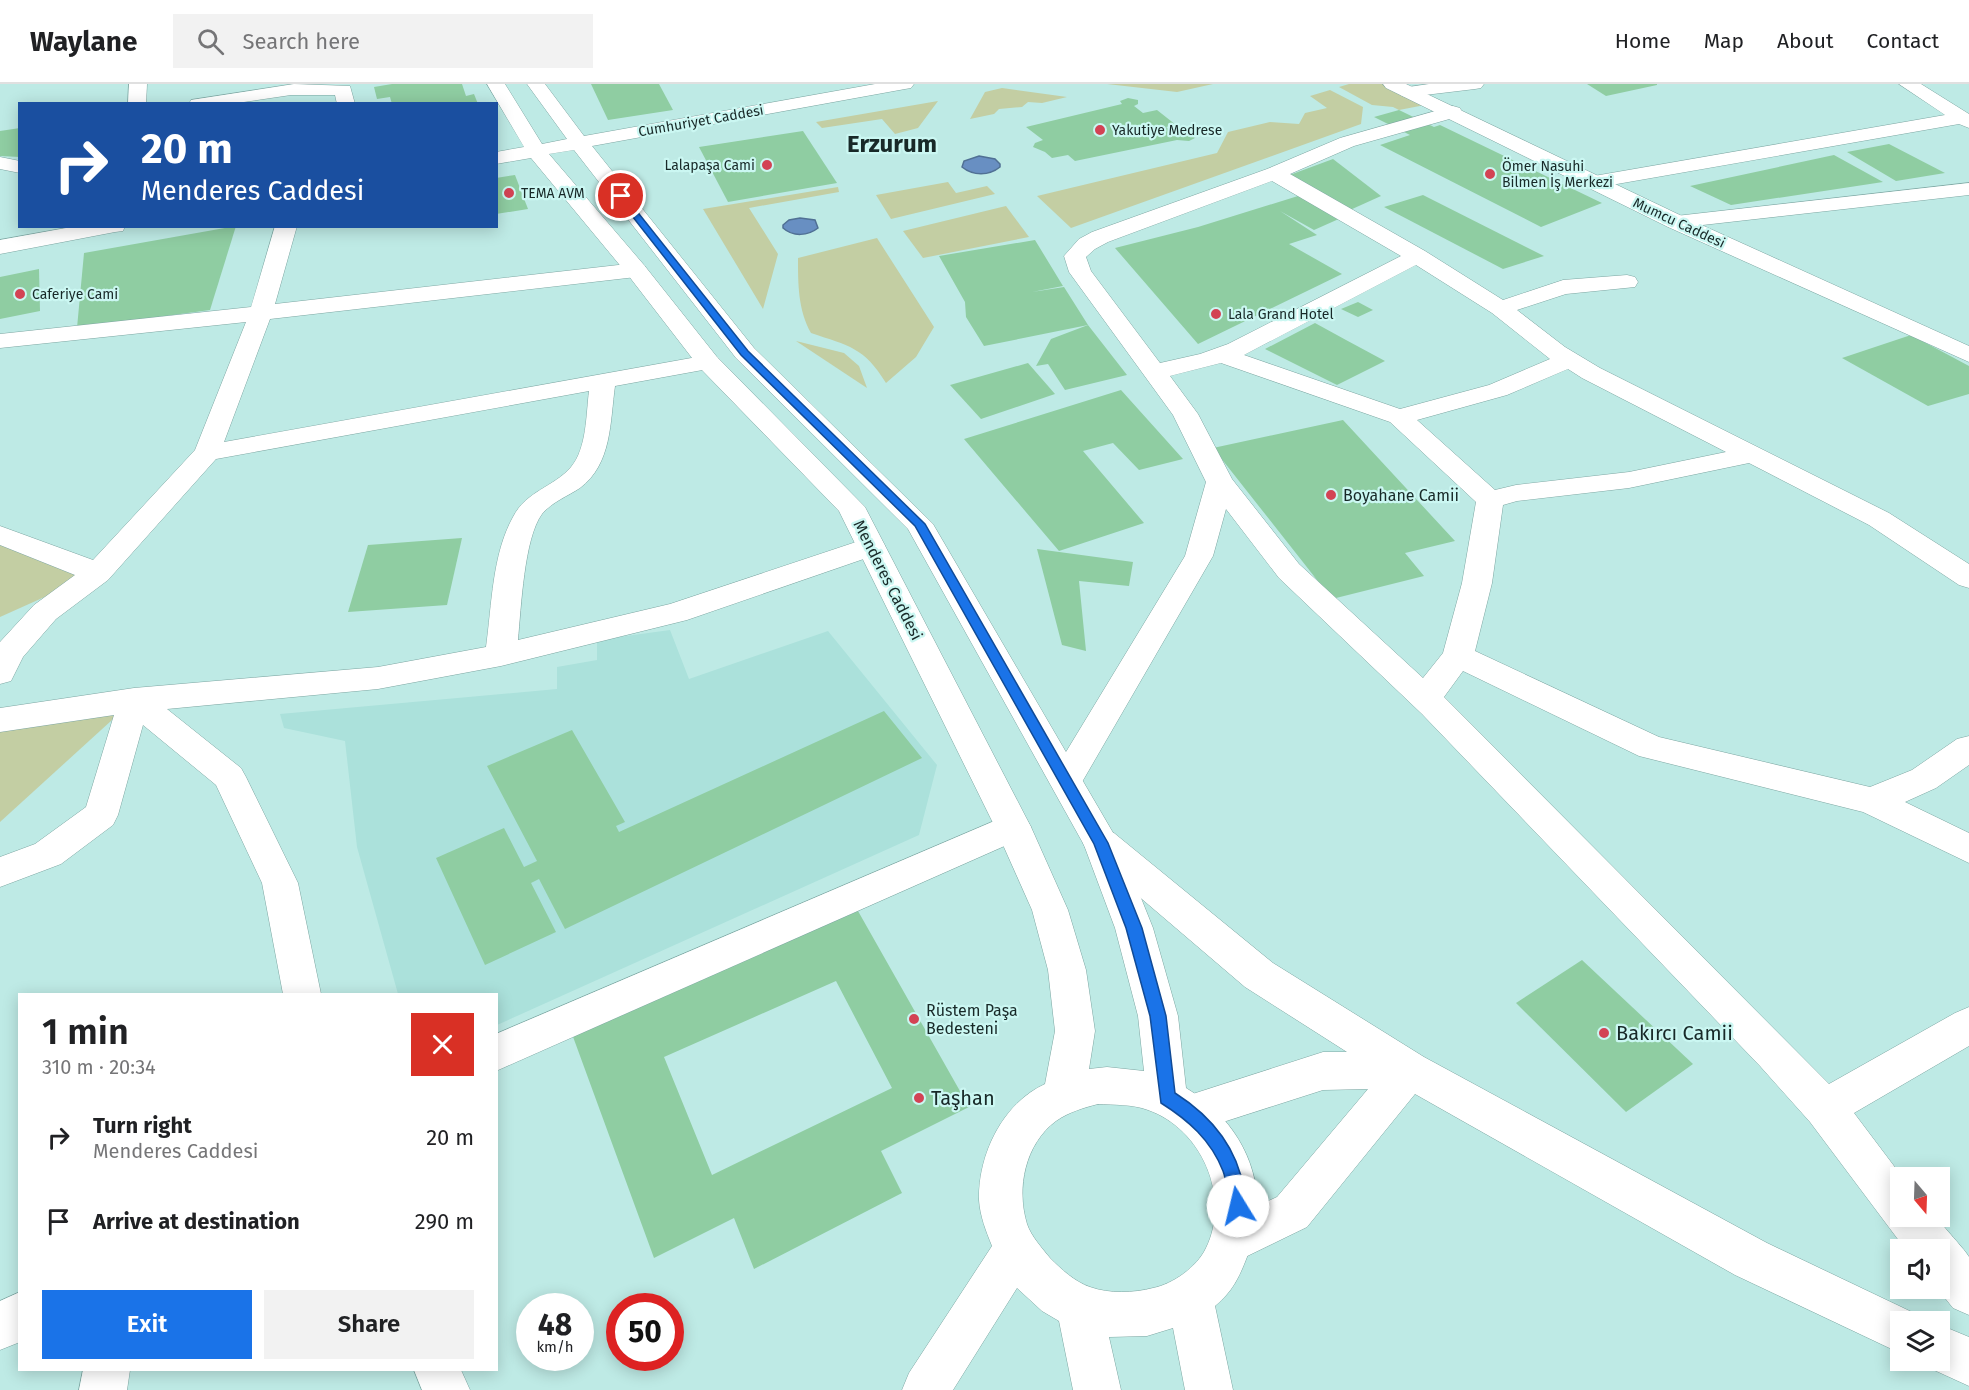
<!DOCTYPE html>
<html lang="en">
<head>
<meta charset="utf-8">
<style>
  body { margin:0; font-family:"Fira Sans",sans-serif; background:#f2f2f2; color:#202124; height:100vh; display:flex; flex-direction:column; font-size:22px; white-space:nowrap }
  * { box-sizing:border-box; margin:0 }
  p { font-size:20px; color:#757577 }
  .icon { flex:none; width:33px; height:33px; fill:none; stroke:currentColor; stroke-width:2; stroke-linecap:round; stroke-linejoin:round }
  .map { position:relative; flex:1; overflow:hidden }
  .sheet { position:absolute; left:18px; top:909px; width:480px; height:378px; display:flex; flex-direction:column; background:#fff; border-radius:0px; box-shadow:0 3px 15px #0003 }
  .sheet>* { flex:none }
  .banner { position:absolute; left:18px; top:18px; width:480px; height:126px; border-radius:0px; box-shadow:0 3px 15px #0003; background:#1a4fa0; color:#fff; overflow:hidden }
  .needle { width:39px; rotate:161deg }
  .tools { position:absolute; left:1890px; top:1083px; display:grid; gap:12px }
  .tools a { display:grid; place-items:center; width:60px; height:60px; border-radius:0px; background:#fff; box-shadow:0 3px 15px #0003; font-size:30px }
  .speed { position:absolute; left:516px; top:1209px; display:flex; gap:12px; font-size:30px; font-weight:700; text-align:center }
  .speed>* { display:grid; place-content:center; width:78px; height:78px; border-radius:50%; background:#fff; box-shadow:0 3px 15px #0003; line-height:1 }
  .speed small { font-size:15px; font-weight:400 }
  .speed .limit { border:9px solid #d22; background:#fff; color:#111 }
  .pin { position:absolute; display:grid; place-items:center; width:51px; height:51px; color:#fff; margin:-26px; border:3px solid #fff; border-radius:50%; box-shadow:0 2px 6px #0007 }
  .me { position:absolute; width:66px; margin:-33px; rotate:351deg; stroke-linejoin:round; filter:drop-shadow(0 0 4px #0008) }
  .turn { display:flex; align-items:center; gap:21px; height:126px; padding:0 24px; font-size:27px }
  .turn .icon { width:78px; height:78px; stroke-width:2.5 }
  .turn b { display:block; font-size:42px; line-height:51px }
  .round { display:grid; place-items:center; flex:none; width:63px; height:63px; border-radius:0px; background:#f2f2f2 }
  .head { display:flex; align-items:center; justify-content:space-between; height:102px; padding:0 24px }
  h1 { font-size:36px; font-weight:600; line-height:45px }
  .action { display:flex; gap:12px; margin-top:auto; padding:12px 24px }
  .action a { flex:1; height:69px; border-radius:0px; background:#1a73e8; color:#fff; font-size:24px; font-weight:600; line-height:69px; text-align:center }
  .action a+a { background:#f2f2f2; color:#202124 }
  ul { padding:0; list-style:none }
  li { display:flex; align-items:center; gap:18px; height:84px; padding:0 24px }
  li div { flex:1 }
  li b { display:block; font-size:22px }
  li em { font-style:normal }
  header { display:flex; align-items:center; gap:36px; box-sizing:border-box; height:84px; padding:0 30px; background:#fff; border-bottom:2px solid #e0e0e0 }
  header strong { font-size:28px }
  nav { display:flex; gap:33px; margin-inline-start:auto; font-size:21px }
  .search { width:420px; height:54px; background:#f2f2f2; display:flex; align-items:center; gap:15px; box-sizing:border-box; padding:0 21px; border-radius:0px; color:#757577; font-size:22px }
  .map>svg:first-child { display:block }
  .built { fill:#abe1db }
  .green { fill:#c3cea3 }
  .water { fill:#688fc2; stroke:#507094; stroke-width:1.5 }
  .building { fill:#8fcda2; fill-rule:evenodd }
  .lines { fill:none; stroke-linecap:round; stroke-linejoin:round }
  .minor-casing { stroke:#7da6a2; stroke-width:1 }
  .tertiary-casing { stroke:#7da6a2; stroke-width:1 }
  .secondary-casing { stroke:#7da6a2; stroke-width:1 }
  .minor { fill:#fff; fill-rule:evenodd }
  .tertiary { fill:#fff; fill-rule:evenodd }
  .secondary { fill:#fff; fill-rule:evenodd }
  .route { fill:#1a73e8; stroke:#114b97; stroke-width:1.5 }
  .poi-dot { fill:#d34354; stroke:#cbf7f2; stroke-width:2 }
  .labels { text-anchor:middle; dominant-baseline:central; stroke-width:4.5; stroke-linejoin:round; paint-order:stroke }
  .far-street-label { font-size:14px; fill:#182928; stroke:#cbf7f2 }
  .far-poi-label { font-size:14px; fill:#182928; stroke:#cbf7f2; text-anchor:start }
  .poi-label { font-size:16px; fill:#182928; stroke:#cbf7f2; text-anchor:start }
  .street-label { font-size:16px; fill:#182928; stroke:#cbf7f2 }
  .near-poi-label { font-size:20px; fill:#182928; stroke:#cbf7f2; text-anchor:start }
  .far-town-label { font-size:24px; font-weight:bold; fill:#182928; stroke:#cbf7f2 }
</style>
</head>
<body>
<header>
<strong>Waylane</strong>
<div class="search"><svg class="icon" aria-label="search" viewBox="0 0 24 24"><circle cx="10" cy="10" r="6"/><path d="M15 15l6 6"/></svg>Search here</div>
<nav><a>Home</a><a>Map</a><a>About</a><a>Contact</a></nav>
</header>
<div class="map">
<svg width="1969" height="1306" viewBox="0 0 1969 1306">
  <rect width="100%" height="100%" fill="#beeae5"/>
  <polygon class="built" points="670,546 689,595 828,547 937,681 919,751 497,941 496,910 398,910 357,763 345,657 284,644 280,630 557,605 557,583 597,576 597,556"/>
  <g class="green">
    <polygon points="1107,0 1213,0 1177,8"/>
    <polygon points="1349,0 1384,0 1425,21 1399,26 1393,23 1372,21 1339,3"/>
    <polygon points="1002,4 1067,13 1042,19 1028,18 1022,23 999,25 994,30 970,35 985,8"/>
    <polygon points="1330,6 1363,23 1361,40 1071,144 1037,112 1217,69 1228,48 1270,38 1299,40 1305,29 1327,24 1310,12"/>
    <polygon points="938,17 918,44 895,50 882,35 822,44 816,38"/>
    <polygon points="948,98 956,109 987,102 995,110 891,135 876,111"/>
    <polygon points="838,103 839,108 749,124 778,170 763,225 703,125"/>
    <polygon points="1006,122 1029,153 923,174 903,147"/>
    <path d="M877,154L934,243L916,273L886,299C864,263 849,262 811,249C798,226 798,200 798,174Z"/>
    <polygon points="796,257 844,269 859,282 867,304"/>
    <polygon points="0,451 98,489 0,533"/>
    <polygon points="134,616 0,738 0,636"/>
  </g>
  <g class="water">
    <path d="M979,72L995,75L1000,80V83C989,92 973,92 962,83L964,77Z"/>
    <path d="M800,134L815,136L818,144C808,152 793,153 783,144V141L789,136Z"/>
  </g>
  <g class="building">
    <polygon points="392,0 462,0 466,12 474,10 478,20 392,20 390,13 377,15 374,3"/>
    <polygon points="591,0 659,0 673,26 608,36"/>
    <polygon points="1587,0 1657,0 1657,1 1606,12"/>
    <polygon points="1128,14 1138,16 1138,20 1134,22 1143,29 1157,26 1176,41 1166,43 1175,50 1188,49 1195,54 1189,57 1177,56 1075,77 1068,71 1052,74 1045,68 1033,63 1035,59 1043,56 1026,43 1122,20 1120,17"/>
    <polygon points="1399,26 1434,43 1440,41 1602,119 1541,143 1380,61 1410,51 1374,33"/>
    <polygon points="20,44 20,73 0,72 0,47"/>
    <polygon points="803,47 837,99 728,118 699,63"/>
    <polygon points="1889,60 1945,89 1896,97 1847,68"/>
    <polygon points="1834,71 1883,98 1731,121 1690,102"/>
    <polygon points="1333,75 1381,112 1350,126 1287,92"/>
    <polygon points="515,91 528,125 496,130 496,94"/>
    <polygon points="1423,111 1544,172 1503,185 1384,123"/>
    <polygon points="1298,112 1341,134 1314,146 1280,127 1317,151 1289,160 1342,190 1198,260 1115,164 1198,143"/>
    <polygon points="236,142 210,226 77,244 84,169"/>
    <polygon points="1035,156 1063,202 1032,208 1064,203 1088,241 1127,291 1065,306 1048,280 1036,282 1051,255 1088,241 984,262 966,233 965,218 939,172"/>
    <polygon points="39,185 40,227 0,235 0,193"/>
    <polygon points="1358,218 1373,226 1358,233 1341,225"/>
    <polygon points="1315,239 1346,256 1385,277 1337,301 1265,265"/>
    <polygon points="1911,251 1969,282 1969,310 1928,322 1842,274"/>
    <polygon points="1028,279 1055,310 981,335 950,301"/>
    <polygon points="1121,306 1183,375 1139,386 1113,359 1083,367 1144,439 1059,467 964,355"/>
    <polygon points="1343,336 1455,457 1405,469 1424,492 1332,515 1213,364"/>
    <polygon points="462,454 447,521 348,528 368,461"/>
    <polygon points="1037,465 1133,478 1129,502 1079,497 1086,567 1062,561"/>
    <polygon points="884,627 922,674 565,845 539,795 531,799 556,848 485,881 436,774 504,744 524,783 537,777 487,682 572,646 625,738 616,742 619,748"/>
    <path d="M858,827L969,1023L881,1067L902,1109L754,1185L734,1134L654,1174L572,950ZM836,897L892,1004L712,1091L664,973Z"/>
    <polygon points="1582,876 1693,980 1626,1028 1516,919"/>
  </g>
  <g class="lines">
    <g class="minor-casing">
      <g id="minor">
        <polygon points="129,0 147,0 146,20 128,20"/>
        <polygon points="294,0 350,2 355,20 337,20 335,11 291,11 230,20 189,20 191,16"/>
        <polygon points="1429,0 1484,0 1481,4 1475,5 1408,13 1402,12 1399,8 1402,4"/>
        <polygon points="1899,0 1921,0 1969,30 1969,44 1959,40 1594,104 1587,102 1584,98 1587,94 1594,92 1945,31"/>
        <path d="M1453,22L1460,24L1462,28L1460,32L1354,62L1290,90L1425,167L1503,216L1563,196L1627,191L1635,193L1638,198L1635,203L1566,210L1517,226L1565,263L1600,284L1889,429L1969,480V504L1959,501L1869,441L1749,379L1629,404L1517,417L1503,421L1492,499L1475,567L1659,653L1870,703L1912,686L1957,655L1969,652V681L1936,704L1905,718L1969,749V779L1863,728L1639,672L1463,587L1444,613L1829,1000L1955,929L1969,923V962L1854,1029L1903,1094H1900V1132H1935C1941,1140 1967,1168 1969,1173C1969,1183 1969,1218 1969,1231L1953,1224L1937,1204H1940V1166H1906L1810,1038L1760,982L1422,630L1279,494L1226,425L1213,472L1078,705L1066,709L1054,705L1049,696L1185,472L1206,398L1173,331L1069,188L1064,172L1079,155L1092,148L1267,85L1340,54ZM1272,97L1401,172L1228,260L1200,270L1160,279L1091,187L1086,173L1095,165L1108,158ZM1416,181L1492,229L1550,275L1489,301L1400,325L1244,271ZM1221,279L1390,338L1476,418L1462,499L1443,569L1423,594L1299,480L1232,395L1198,330L1170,292ZM1568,285L1582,294L1726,368L1629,388L1516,401L1495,406L1417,336L1507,311Z"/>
        <polygon points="0,73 20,77 20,89 0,85"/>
        <polygon points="1969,99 1969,111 1676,144 1668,143 1665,138 1668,133 1676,132"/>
        <path d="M275,142H297L275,220L636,179L644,181L647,186L644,191L636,193L270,235L224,358L708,271L717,273L720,278L717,283L708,285L615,302C610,338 612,380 580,404C568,412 552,418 542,430C524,454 521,525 518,556L670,520L871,453L881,455L885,462L881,469L687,536L501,582L378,605L167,625L241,684L246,693L298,799L321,910H283L262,799L216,701L143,641L118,731L113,741L61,780L0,803V773L35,760L86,723L114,631L0,648V624L134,604L378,583L486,563C492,520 492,471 513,433C526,407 554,403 571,383C587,364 586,330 589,307L216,375L108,496L56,535L23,573L11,597L0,600V558L34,521L75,491L0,461V442L93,476L195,366L246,238L0,264V250L251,223Z"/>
        <polygon points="1013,729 1025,733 1031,743 1025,753 496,987 496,950"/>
        <polygon points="1101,745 1114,749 1273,879 1424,973 1767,1159 1916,1230 1920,1238 1900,1238 1900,1269 1735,1191 1415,1010 1307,1143 1233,1179 1217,1173 1211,1157 1217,1141 1277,1113 1368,1005 1323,1006 1192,1048 1177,1043 1171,1029 1177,1015 1323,968 1347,968 1245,903 1088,769 1083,759 1088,749"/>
        <polygon points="20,1208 20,1258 0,1266 0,1217"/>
        <polygon points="1940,1241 1969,1253 1969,1302 1923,1281 1922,1276 1940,1276"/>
        <polygon points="83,1286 130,1286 127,1306 79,1306"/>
        <polygon points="414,1286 461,1286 470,1306 422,1306"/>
      </g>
    </g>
    <g class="tertiary-casing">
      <polygon id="tertiary" points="1383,0 1406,0 1684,133 1969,262 1969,278 1668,143 1386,4"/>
    </g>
    <g class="secondary-casing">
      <g id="secondary">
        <path d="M487,0H505L542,60L567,55L527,0H545L584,52L875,0H914L911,4L905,5L592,62L754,264L933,440L1119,759L1153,844L1178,932L1186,1004C1246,1040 1274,1107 1247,1173C1239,1194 1232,1208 1215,1222L1233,1306H1185L1173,1244L1147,1252L1109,1253L1121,1306H1073L1059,1237L1042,1227L1017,1204L953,1306H902L909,1289L992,1162C986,1147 980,1132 979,1116C978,1070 1003,1019 1045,1000L1055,947L1048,886L1032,826L995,743L839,427L699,283L628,191L531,74L496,80V68L524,63ZM574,66L736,274L908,445L1084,761L1115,844L1138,932L1144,987L1107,983L1089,985L1095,947L1086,886L1068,826L1031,743L865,423L717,273L644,181L549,70ZM1098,1020C1114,1021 1132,1020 1148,1026C1202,1045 1231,1113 1206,1164C1197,1183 1173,1200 1153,1204C1134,1209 1109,1210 1090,1203C1075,1198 1061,1185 1050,1174C1042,1164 1031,1152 1027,1140C1016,1104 1025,1060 1056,1037C1069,1028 1083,1024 1098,1020Z"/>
        <polygon points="77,142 125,142 123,147 115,148 0,170 0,156"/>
      </g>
    </g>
    <use href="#minor" class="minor"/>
    <use href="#tertiary" class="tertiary"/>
    <use href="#secondary" class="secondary"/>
  </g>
  <path class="route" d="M618,111H624L748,267L925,440L1108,759L1142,844L1166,932L1175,1009C1211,1032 1237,1062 1244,1106C1246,1114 1248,1121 1244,1129L1238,1131L1232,1129C1226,1116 1228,1100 1223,1087C1211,1056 1188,1036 1161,1019L1150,932L1126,844L1094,760L915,442L741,271L618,114Z"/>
  <g class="poi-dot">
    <circle cx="1100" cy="46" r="6"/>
    <circle cx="767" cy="81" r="6"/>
    <circle cx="1490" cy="90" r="6"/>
    <circle cx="509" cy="109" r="6"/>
    <circle cx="20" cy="210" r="6"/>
    <circle cx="1216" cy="230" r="6"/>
    <circle cx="1331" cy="411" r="6"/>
    <circle cx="914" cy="935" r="6"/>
    <circle cx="1604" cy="949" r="6"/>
    <circle cx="919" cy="1014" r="6"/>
  </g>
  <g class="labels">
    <g class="far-street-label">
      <text transform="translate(701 37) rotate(-10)">Cumhuriyet Caddesi</text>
      <text transform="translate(1679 139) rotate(25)">Mumcu Caddesi</text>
    </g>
    <g class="far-poi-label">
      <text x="1112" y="46">Yakutiye Medrese</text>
      <text x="755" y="81" text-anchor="end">Lalapaşa Cami</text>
      <text x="1502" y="82">Ömer Nasuhi<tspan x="1502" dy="16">Bilmen İş Merkezi</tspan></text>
      <text x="521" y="109">TEMA AVM</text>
      <text x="32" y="210">Caferiye Cami</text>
      <text x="1228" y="230">Lala Grand Hotel</text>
    </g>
    <g class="poi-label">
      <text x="1343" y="411">Boyahane Camii</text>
      <text x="926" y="926">Rüstem Paşa<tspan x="926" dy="18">Bedesteni</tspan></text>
    </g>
    <g class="street-label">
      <text transform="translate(888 496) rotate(63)">Menderes Caddesi</text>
    </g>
    <g class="near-poi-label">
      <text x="1616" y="949">Bakırcı Camii</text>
      <text x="931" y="1014">Taşhan</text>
    </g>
    <g class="far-town-label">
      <text x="892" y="60">Erzurum</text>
    </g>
  </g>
</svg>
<div class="tools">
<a><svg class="needle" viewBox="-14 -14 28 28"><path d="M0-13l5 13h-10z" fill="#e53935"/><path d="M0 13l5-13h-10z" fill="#757577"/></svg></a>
<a><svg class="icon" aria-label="sound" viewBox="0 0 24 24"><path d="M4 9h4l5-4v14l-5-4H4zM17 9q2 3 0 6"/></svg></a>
<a><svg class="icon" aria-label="layers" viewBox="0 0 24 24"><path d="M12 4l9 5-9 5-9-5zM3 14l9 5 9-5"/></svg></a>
</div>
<div class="speed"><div>48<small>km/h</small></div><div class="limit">50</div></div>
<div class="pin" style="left:621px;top:112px;background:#d93025"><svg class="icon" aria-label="arrive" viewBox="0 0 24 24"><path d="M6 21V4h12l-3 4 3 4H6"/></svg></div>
<svg class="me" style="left:1238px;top:1122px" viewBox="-20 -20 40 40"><circle r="19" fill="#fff"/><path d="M0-13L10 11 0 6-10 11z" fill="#1a73e8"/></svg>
<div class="banner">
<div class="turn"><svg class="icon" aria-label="right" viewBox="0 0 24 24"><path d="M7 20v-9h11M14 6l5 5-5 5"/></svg><div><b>20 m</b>Menderes Caddesi</div></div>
</div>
<section class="sheet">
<div class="head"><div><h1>1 min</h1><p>310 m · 20:34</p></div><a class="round" style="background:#d93025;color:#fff"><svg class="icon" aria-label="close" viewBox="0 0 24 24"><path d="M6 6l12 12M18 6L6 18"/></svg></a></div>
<ul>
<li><svg class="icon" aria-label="right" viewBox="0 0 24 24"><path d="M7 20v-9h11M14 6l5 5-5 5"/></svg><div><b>Turn right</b><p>Menderes Caddesi</p></div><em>20 m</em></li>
<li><svg class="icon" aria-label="arrive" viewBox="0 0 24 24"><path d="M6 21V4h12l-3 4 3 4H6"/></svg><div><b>Arrive at destination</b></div><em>290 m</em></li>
</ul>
<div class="action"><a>Exit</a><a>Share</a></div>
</section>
</div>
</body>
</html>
